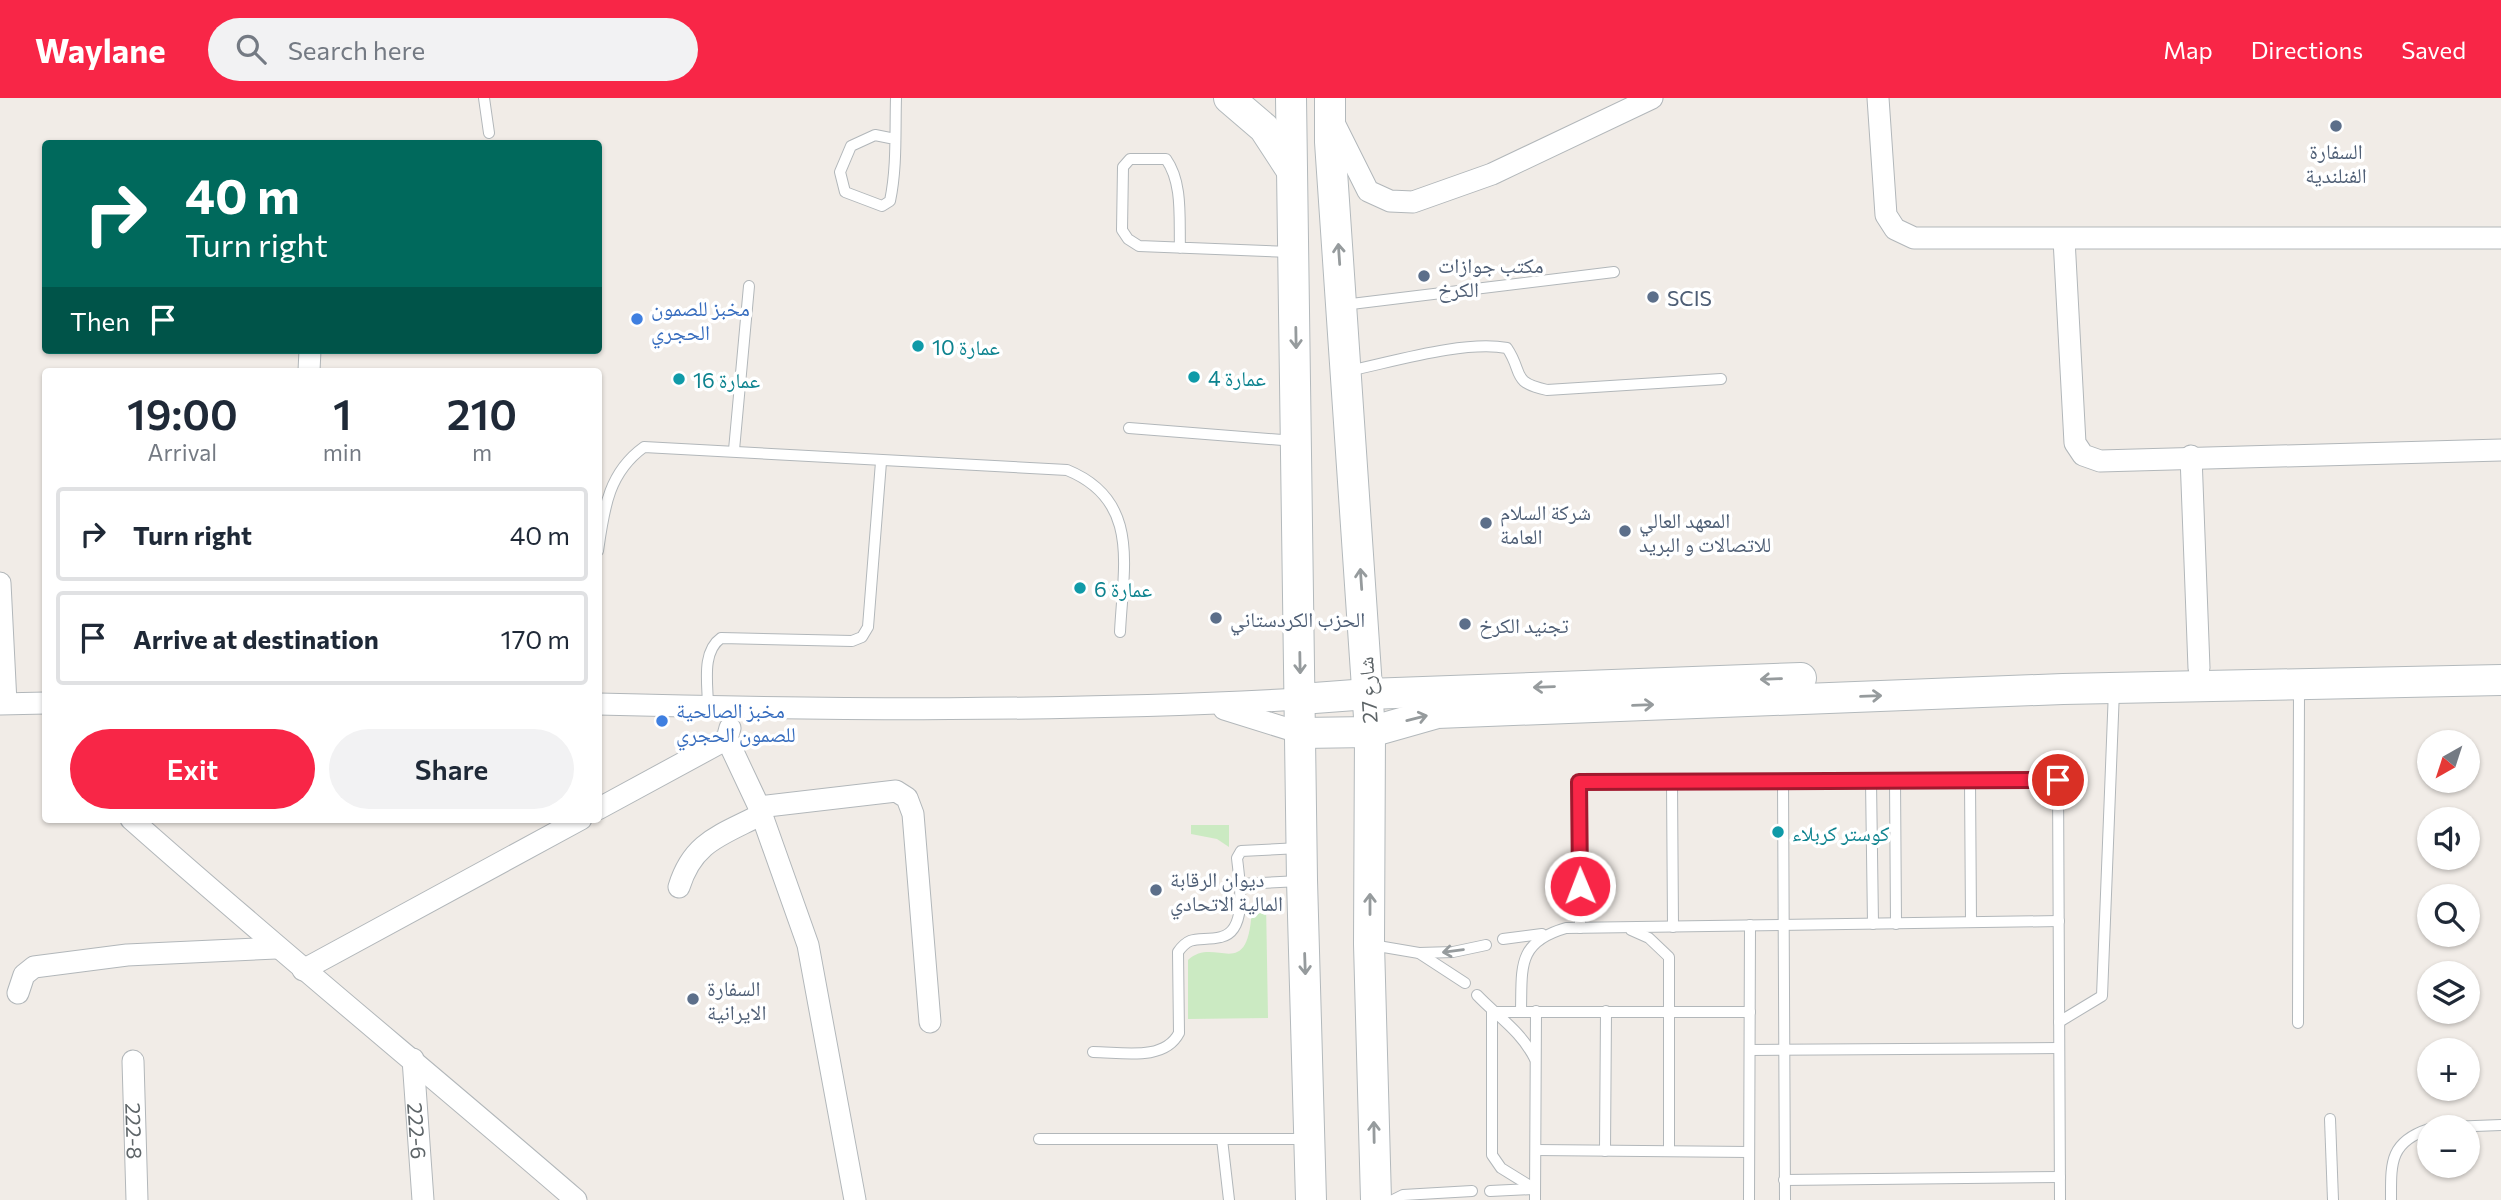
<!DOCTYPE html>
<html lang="en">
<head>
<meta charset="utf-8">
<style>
  body { margin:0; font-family:Commissioner,"Noto Naskh Arabic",sans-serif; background:#f2f2f3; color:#1f2937; height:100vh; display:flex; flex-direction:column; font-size:26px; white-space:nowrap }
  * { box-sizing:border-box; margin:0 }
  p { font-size:23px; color:#747a83 }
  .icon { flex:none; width:38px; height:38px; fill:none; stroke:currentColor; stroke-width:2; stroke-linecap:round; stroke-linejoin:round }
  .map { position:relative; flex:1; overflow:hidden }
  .side { position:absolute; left:42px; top:270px; width:560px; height:455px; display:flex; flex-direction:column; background:#fff; border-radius:7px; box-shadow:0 2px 5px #0004 }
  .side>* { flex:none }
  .guide { position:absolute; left:42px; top:42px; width:560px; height:214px; border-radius:7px; box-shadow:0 2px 5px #0004; background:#00695c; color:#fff; overflow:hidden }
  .needle { width:46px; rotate:219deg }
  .buttons { position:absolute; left:2417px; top:632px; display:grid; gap:14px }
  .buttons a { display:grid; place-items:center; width:63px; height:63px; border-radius:50%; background:#fff; box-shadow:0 2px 5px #0004; font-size:35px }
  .pin { position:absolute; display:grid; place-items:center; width:60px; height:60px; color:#fff; margin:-30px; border:4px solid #fff; border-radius:50%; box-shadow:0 2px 7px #0007 }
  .me { position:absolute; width:77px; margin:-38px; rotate:359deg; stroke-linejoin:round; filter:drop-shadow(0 0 5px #0008) }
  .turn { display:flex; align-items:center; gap:24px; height:147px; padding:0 28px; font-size:32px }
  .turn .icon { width:91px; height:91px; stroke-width:2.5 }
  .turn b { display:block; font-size:49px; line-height:60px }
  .then { display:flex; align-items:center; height:66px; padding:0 28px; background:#0003; gap:14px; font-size:26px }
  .eta { display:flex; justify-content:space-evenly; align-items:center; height:119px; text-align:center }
  .eta b { font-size:42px; font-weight:600; line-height:49px }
  .cta { display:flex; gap:14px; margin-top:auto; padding:14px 28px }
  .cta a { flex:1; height:80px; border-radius:42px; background:#f82647; color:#fff; font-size:28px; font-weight:600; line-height:80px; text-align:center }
  .cta a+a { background:#f2f2f3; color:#1f2937 }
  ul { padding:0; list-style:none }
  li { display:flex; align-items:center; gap:21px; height:94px; margin:0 14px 10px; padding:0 14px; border:4px solid #e0e1e3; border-radius:7px }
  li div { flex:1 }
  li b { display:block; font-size:26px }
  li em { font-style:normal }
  header { display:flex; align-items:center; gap:42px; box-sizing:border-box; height:98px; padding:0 35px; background:#f82647; color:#fff }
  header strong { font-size:33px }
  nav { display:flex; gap:38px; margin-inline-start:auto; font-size:24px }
  .search { width:490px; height:63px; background:#f2f2f3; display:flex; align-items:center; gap:18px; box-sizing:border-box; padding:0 24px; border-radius:38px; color:#747a83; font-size:26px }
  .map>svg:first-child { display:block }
  .green { fill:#cbeac2 }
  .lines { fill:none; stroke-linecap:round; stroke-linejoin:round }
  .lane-casing { stroke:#b2b7ba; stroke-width:12 }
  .street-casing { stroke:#b2b7ba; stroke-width:23 }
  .secondary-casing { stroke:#b3b9bc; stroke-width:32 }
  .lane { stroke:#fff; stroke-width:10 }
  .street { stroke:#fff; stroke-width:21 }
  .secondary { stroke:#fff; stroke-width:30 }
  .oneway { stroke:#969b9d }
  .route-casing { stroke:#a1192e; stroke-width:18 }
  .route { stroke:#f82647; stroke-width:12 }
  .service-dot { fill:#5c6f8a; stroke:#fff; stroke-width:2.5 }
  .shop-dot { fill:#3f7fe0; stroke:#fff; stroke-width:2.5 }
  .culture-dot { fill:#0f9aa8; stroke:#fff; stroke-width:2.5 }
  .labels { text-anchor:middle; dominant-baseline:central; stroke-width:7; stroke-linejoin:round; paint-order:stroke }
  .service-label { font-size:21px; fill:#4e5e75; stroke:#fff; text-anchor:start }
  .shop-label { font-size:21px; fill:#366cbe; stroke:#fff; text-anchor:start }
  .culture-label { font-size:21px; fill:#0d838f; stroke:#fff; text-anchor:start }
  .street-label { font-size:21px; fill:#5e6568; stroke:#fff }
</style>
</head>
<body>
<header>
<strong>Waylane</strong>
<div class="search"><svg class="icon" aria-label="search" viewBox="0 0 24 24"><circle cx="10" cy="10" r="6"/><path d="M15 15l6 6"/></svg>Search here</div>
<nav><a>Map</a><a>Directions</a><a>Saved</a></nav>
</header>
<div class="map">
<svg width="2501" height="1102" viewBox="0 0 2501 1102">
  <rect width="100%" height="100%" fill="#f1ece7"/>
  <g class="green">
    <polygon points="1191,727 1229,727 1229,749 1217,741 1191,736"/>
    <path d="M1266,804L1268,920L1188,921V862C1216,836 1250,890 1252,805Z"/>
  </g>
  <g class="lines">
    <g class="lane-casing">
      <g id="lane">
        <polyline points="484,0 489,35"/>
        <path d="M895,41L875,37L851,48L840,74L845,94L882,108L890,103C897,70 895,34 896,0"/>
        <path d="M1180,150C1179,120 1183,85 1166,61H1130L1123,69L1122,132L1128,141L1139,148L1292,154"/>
        <polyline points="1343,207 1614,174"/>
        <path d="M1348,273C1392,264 1464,242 1507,250C1524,275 1510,284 1547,292L1721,281"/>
        <polyline points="1129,330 1295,343"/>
        <polyline points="734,352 749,188"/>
        <path d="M598,453C604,411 608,375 644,349L1067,372C1141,402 1123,469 1120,534"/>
        <path d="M708,609C708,587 701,554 721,540L852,543L862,539L868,529L881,364"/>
        <polyline points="1783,683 1785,1102"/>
        <polyline points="1871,683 1873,826"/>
        <polyline points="1895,683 1896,826"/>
        <polyline points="1970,683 1971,824"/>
        <polyline points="1672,684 1673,829"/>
        <polyline points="1240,786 1300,783"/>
        <polyline points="1580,830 1579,684 2058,682 2060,1102"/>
        <polyline points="1631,832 1649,840 1669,859 1669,1053"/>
        <polyline points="1503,841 1542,836"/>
        <polyline points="1372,847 1419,855 1465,885"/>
        <polyline points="1419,855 1453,854 1486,847"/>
        <path d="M1477,897C1498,919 1521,933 1535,961"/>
        <path d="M1521,912C1522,869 1517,844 1566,830L2059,823"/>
        <polyline points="1492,914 1750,914"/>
        <polyline points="1492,914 1492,1057 1501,1070 1535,1091"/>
        <polyline points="2059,924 2102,898 2114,592"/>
        <polyline points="2298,925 2299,589"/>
        <polyline points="1750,952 2059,950"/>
        <path d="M1093,954C1121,954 1164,964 1179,935L1178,854C1191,835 1201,844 1221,839C1249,833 1239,780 1237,760L1241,753L1300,750"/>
        <polyline points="2330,1021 2333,1102"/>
        <polyline points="2449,1029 2501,1027"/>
        <polyline points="1039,1041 1306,1041"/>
        <polyline points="1222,1041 1229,1102"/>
        <polyline points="1536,1052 1749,1054"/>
        <polyline points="1605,1053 1606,913"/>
        <polyline points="1784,1082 2060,1079"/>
        <polyline points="1490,1093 1533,1091"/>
        <polyline points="1393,1102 1403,1097 1472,1093"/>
        <polyline points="1535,1102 1536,913"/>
        <polyline points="1749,1102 1750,827"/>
        <path d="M2391,1102C2391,1066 2389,1044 2429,1031"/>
      </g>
    </g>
    <g class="street-casing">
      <g id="street">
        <polyline points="1878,0 1886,117 1895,131 1914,140 2501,140"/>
        <polyline points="1333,23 1368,93 1390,103 1413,104 1492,76 1652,0"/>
        <polyline points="2064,141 2075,345 2083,357 2100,363 2501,352"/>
        <polyline points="309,273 310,252"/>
        <polyline points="2191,358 2199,570"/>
        <polyline points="0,485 6,605"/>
        <polyline points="0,606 46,605"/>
        <path d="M598,606C832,612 1067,614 1301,601"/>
        <polyline points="1224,611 1301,635"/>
        <polyline points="727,641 759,709 808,847 855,1102"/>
        <polyline points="759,709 896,693 907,700 913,716 930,924"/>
        <polyline points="598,711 727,641 730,630"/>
        <path d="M131,721C277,851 428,974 576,1102"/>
        <path d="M679,789C693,743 722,737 762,716"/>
        <polyline points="303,872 581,721"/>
        <polyline points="18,895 24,877 34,869 127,857 276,850"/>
        <path id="s1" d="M413,961L423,1102"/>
        <path id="s2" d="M133,963L137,1102"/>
      </g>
    </g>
    <g class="secondary-casing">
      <g id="secondary">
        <polyline points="1229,0 1264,30 1292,73"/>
        <polyline points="1291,0 1302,782 1311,1102"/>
        <polyline points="1330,0 1330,44 1370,634 1369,846 1376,1102"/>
        <polyline points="1301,601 1368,596 1801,580"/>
        <polyline points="1301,635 1370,634 1437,615 2063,591 2501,582"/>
      </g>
    </g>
    <use href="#lane" class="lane"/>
    <use href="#street" class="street"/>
    <use href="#secondary" class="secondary"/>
  </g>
  <defs><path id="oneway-shaft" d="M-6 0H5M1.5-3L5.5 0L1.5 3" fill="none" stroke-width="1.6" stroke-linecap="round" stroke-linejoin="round" transform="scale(1.75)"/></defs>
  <g class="oneway">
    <use href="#oneway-shaft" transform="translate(1339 156) rotate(-94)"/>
    <use href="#oneway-shaft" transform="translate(1296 240) rotate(89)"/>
    <use href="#oneway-shaft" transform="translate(1361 481) rotate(-94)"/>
    <use href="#oneway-shaft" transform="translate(1300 565) rotate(89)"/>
    <use href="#oneway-shaft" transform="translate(1771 581) rotate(178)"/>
    <use href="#oneway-shaft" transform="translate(1544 589) rotate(178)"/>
    <use href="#oneway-shaft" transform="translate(1871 598) rotate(-2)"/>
    <use href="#oneway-shaft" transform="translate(1643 607) rotate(-2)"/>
    <use href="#oneway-shaft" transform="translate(1417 620) rotate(-14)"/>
    <use href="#oneway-shaft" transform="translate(1370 806) rotate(-90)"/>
    <use href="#oneway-shaft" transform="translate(1453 853) rotate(173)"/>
    <use href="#oneway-shaft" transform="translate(1305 866) rotate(88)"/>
    <use href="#oneway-shaft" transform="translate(1374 1034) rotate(-91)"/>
  </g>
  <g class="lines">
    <g class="route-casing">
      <polyline id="route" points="1580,788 1579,684 2058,682"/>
    </g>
    <use href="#route" class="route"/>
  </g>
  <g class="service-dot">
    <circle cx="2336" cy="28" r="7"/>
    <circle cx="1424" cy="178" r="7"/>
    <circle cx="1653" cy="199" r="7"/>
    <circle cx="1486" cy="425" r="7"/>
    <circle cx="1625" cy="433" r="7"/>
    <circle cx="1216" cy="520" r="7"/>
    <circle cx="1465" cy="526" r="7"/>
    <circle cx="1156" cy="792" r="7"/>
    <circle cx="693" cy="901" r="7"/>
  </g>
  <g class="shop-dot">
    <circle cx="637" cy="221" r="7"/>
    <circle cx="662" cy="623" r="7"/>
  </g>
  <g class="culture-dot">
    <circle cx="918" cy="248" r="7"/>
    <circle cx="1194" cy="279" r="7"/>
    <circle cx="679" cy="281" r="7"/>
    <circle cx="1080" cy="490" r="7"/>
    <circle cx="1778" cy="734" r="7"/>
  </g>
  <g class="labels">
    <g class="service-label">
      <text x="2336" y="52" text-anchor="middle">السفارة<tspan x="2336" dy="24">الفنلندية</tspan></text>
      <text x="1438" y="166">مكتب جوازات<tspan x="1438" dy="24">الكرخ</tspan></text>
      <text x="1667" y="199">SCIS</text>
      <text x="1500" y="413">شركة السلام<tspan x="1500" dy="24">العامة</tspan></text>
      <text x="1639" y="421">المعهد العالي<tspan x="1639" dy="24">للاتصالات و البريد</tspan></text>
      <text x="1230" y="520">الحزب الكردستاني</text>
      <text x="1479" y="526">تجنيد الكرخ</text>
      <text x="1170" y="780">ديوان الرقابة<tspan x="1170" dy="24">المالية الاتحادي</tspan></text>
      <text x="707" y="889">السفارة<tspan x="707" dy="24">الايرانية</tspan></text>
    </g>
    <g class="shop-label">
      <text x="651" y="209">مخبز للصمون<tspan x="651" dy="24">الحجري</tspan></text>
      <text x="676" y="611">مخبز الصالحية<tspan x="676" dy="24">للصمون الحجري</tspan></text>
    </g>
    <g class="culture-label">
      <text x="932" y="248">عمارة 10</text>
      <text x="1208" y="279">عمارة 4</text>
      <text x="693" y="281">عمارة 16</text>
      <text x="1094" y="490">عمارة 6</text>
      <text x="1792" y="734">كوستر كربلاء</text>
    </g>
    <g class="street-label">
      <text transform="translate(1367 592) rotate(-94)">شارع 27</text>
      <text stroke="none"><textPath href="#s1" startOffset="72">222-6</textPath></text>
      <text stroke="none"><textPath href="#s2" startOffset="70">222-8</textPath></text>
    </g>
  </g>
</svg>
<div class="buttons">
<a><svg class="needle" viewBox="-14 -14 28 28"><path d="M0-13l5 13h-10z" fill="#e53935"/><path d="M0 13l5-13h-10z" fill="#747a83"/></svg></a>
<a><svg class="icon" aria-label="sound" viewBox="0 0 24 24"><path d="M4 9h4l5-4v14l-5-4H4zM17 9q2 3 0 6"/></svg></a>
<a><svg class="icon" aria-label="search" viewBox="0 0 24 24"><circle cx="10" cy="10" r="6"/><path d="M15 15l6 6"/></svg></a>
<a><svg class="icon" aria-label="layers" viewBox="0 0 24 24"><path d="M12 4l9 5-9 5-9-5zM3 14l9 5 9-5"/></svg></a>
<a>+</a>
<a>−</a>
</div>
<div class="pin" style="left:2058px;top:682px;background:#d93025"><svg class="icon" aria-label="arrive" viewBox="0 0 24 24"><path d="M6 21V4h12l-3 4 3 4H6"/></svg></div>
<svg class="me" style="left:1580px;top:788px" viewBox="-20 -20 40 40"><circle r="17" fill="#f82647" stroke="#fff" stroke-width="3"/><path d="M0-11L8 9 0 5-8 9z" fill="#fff"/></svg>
<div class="guide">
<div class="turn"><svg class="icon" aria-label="right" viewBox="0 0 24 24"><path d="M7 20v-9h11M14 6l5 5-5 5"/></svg><div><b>40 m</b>Turn right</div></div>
<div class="then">Then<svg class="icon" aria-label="arrive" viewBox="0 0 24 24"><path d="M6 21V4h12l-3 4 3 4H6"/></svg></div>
</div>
<section class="side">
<div class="eta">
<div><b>19:00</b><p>Arrival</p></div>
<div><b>1</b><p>min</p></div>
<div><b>210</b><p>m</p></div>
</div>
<ul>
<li><svg class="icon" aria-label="right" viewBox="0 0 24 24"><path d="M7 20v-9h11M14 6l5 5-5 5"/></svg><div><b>Turn right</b></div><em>40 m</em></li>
<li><svg class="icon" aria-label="arrive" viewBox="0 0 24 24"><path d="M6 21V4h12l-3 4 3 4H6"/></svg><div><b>Arrive at destination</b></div><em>170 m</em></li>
</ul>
<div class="cta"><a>Exit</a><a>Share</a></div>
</section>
</div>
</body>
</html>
